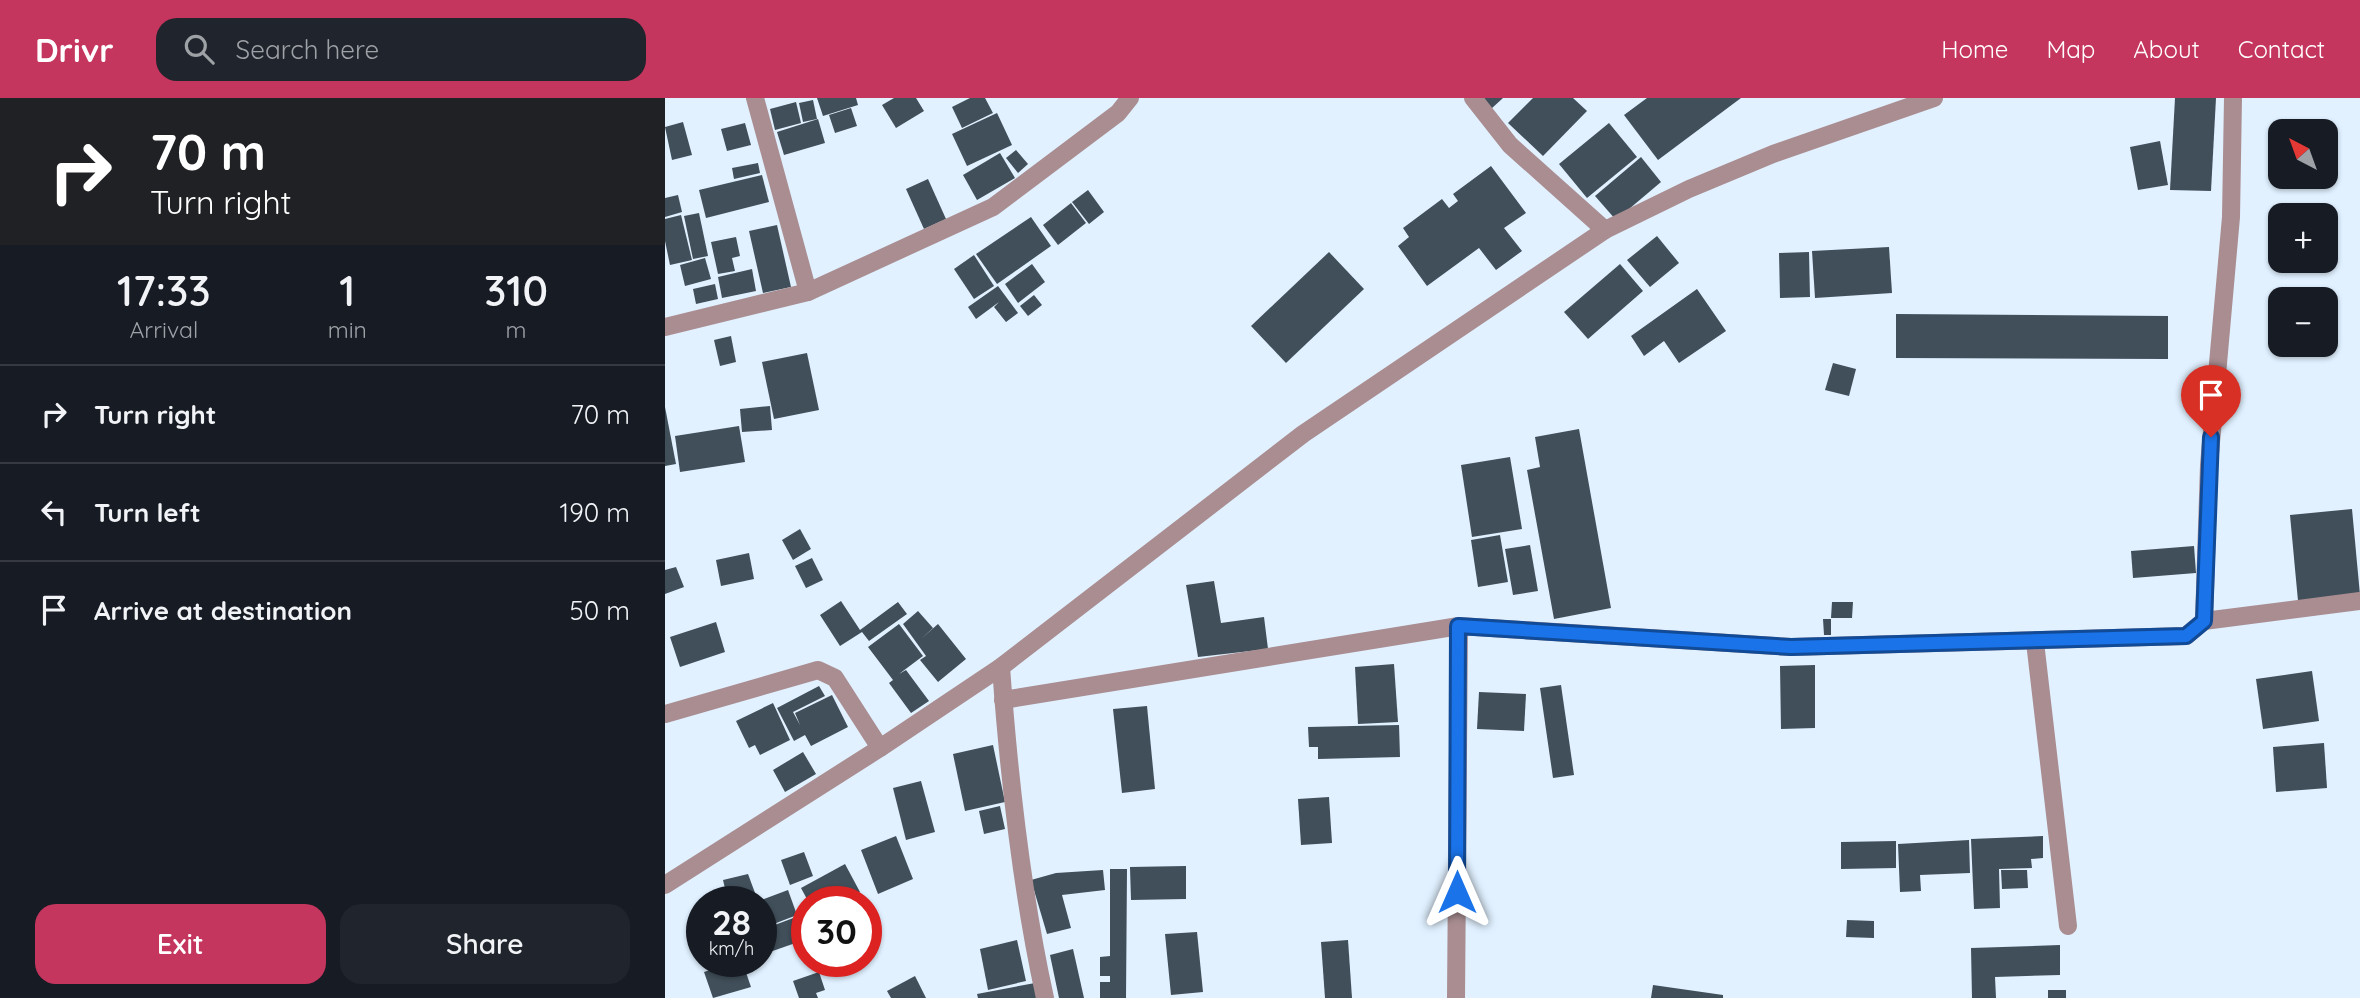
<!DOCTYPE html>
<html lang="en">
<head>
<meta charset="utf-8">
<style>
  body { margin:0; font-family:Quicksand,sans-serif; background:#20242c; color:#f1f3f6; height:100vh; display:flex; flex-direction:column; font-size:26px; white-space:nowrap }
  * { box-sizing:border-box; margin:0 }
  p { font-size:23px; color:#9ea1a6 }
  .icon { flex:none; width:38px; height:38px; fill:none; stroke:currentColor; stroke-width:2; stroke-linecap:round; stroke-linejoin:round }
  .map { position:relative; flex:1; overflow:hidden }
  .side { display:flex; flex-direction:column; background:#171b24; width:665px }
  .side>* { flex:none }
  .banner { background:#202124; color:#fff; overflow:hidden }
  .needle { width:46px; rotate:319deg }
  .controls { position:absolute; left:1603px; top:21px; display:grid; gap:14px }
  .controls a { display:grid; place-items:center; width:70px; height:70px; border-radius:14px; background:#171b24; box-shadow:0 2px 5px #0004; font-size:35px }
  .speed { position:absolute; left:21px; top:788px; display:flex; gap:14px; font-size:35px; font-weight:700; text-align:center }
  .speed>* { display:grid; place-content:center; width:91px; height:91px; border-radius:50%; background:#171b24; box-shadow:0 2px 5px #0004; line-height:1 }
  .speed small { font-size:18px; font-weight:400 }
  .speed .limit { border:10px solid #d22; background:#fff; color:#111 }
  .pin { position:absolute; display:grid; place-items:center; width:60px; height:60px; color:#fff; margin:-72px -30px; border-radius:50% 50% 50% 0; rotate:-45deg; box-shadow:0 0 7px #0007 }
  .pin .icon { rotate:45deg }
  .me { position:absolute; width:77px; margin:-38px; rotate:0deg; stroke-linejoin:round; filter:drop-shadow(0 0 5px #0008) }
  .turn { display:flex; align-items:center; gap:24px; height:147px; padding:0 35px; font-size:32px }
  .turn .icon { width:91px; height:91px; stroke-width:2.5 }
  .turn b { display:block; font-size:49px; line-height:60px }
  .eta { display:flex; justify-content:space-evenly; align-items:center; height:119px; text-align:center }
  .eta b { font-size:42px; font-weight:600; line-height:49px }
  .button { display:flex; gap:14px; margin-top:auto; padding:14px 35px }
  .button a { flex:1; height:80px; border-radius:21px; background:#c5365e; color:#fff; font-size:28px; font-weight:600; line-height:80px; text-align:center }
  .button a+a { background:#20242c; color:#f1f3f6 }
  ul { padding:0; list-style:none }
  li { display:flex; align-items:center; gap:21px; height:98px; padding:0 35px; border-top:2px solid #363941 }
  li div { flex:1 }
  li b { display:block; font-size:26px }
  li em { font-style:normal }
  header { display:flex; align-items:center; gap:42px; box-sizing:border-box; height:98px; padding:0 35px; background:#c5365e; color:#fff }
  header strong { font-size:33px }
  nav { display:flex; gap:38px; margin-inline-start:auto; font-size:24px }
  .search { width:490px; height:63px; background:#20242c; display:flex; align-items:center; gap:18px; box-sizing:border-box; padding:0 24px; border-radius:21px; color:#9ea1a6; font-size:26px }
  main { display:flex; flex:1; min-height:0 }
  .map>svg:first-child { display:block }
  .building { fill:#414f5a }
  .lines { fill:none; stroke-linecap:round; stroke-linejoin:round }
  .minor { stroke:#a98d91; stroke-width:18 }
  .route-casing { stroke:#114b97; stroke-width:18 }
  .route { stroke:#1a73e8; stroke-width:12 }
</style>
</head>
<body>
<header>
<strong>Drivr</strong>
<div class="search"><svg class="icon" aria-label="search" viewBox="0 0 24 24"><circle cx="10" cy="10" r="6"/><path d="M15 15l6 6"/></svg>Search here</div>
<nav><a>Home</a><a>Map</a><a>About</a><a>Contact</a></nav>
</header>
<main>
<section class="side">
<div class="banner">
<div class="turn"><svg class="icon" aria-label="right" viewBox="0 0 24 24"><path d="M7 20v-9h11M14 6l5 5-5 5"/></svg><div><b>70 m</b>Turn right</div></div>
</div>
<div class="eta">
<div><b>17:33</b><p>Arrival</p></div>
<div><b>1</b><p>min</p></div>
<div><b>310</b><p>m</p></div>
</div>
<ul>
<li><svg class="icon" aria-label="right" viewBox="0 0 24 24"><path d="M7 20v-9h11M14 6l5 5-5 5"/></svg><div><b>Turn right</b></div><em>70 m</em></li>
<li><svg class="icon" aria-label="left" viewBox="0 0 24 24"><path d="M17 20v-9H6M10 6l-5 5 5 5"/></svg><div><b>Turn left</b></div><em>190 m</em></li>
<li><svg class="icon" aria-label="arrive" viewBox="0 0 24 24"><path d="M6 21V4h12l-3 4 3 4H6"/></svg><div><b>Arrive at destination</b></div><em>50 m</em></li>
</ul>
<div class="button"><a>Exit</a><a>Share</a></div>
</section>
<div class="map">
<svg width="1695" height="900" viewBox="0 0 1695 900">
  <rect width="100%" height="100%" fill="#e1f1ff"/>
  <g class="building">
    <polygon points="152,0 191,0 193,7 158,18"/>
    <polygon points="229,0 251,0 259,13 231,30 217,7"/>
    <polygon points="305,0 320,0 328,15 297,30 287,9"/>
    <polygon points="815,0 838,0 826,11"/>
    <polygon points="868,0 908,0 922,13 878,58 843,25"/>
    <polygon points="982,0 1076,0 993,62 959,17"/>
    <polygon points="1510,0 1551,0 1546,93 1505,92"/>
    <polygon points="148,2 152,21 138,24 134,5"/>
    <polygon points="131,4 136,25 110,32 105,11"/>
    <polygon points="186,10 192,28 170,35 164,17"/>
    <polygon points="332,15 347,47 302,68 287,36"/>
    <polygon points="153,21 160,45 119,57 112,34"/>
    <polygon points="18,24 27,57 7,62 0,29"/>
    <polygon points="80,25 86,47 62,53 56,31"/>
    <polygon points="944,25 972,59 922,100 894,66"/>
    <polygon points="1495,43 1503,87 1473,92 1465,49"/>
    <polygon points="351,52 363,66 353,75 341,60"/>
    <polygon points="335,55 350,80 312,102 298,77"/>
    <polygon points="976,59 996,84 951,122 930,98"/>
    <polygon points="93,65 95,75 69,81 67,70"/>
    <polygon points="826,68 861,115 839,130 857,153 831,172 814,150 762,188 733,148 744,139 738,130 777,101 784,110 793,103 788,96"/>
    <polygon points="97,77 104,104 41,120 34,92"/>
    <polygon points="263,81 281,121 259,131 241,91"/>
    <polygon points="423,92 439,114 424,126 407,104"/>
    <polygon points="13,97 17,114 0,119 0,100"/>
    <polygon points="406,105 421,125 393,147 378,127"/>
    <polygon points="34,115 43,158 28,161 19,118"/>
    <polygon points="16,117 27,162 5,167 0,143 0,121"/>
    <polygon points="366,119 386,148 332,186 311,156"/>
    <polygon points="112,127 126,189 98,195 84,133"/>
    <polygon points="992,138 1014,165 985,189 962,162"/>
    <polygon points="71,139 75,158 67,160 70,173 53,176 46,144"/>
    <polygon points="1224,149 1227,195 1150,200 1147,153"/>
    <polygon points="664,154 699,191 621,265 586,228"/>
    <polygon points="1144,154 1145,199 1115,200 1114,155"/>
    <polygon points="309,157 329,188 309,201 289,171"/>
    <polygon points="40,160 46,181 20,188 15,167"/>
    <polygon points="367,166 380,184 353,205 340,186"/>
    <polygon points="955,166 978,193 923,241 899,214"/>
    <polygon points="87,171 91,193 57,200 53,179"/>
    <polygon points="50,186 53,201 31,206 28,191"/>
    <polygon points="333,188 353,215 341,224 329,209 334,204 311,221 303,209"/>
    <polygon points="1032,191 1061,233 1014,265 999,243 979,258 966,238"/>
    <polygon points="369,197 377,207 363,218 355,208"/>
    <polygon points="1231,216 1503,218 1503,261 1231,260"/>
    <polygon points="66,238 71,264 55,268 49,242"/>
    <polygon points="142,255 154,312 109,321 97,264"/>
    <polygon points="1168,265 1191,271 1184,298 1160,292"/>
    <polygon points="105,308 107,332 77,334 75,311"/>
    <polygon points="0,309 11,366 0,368"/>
    <polygon points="74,328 80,364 15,374 10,338"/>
    <polygon points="914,331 946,510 889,521 862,372 875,369 870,339"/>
    <polygon points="845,359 857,431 807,439 796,367"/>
    <polygon points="1687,411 1695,497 1633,503 1625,417"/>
    <polygon points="135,431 146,451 128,462 117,442"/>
    <polygon points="835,437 843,484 813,489 806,442"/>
    <polygon points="865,447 873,493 848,497 840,451"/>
    <polygon points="1529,448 1531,475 1468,480 1466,453"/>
    <polygon points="84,455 89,481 56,488 51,462"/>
    <polygon points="147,460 158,482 141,490 130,468"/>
    <polygon points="11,469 19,489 0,496 0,472"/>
    <polygon points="549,483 556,525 599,519 603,551 533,559 521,487"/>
    <polygon points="176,503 195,532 233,504 242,516 204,543 197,534 175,548 155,517"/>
    <polygon points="1167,504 1188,504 1187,520 1166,520"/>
    <polygon points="253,513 268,530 256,541 273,526 301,561 273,584 255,562 261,558 238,526"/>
    <polygon points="1158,521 1166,521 1166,537 1159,537"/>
    <polygon points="51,524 60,554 15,569 5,539"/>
    <polygon points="234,526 258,558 234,576 241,572 264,603 246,615 224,585 228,582 203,549"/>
    <polygon points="729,566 733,624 693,626 690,569"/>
    <polygon points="1150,567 1150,630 1116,631 1115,568"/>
    <polygon points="1647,573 1654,623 1598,631 1591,581"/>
    <polygon points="896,587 909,677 888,680 875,590"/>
    <polygon points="154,588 160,598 128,614 135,627 130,615 167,597 183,629 146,648 140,637 129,643 112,610"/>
    <polygon points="814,594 861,596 859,633 812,631"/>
    <polygon points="108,605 125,642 95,657 90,647 84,650 71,623"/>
    <polygon points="482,608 490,691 457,695 448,611"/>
    <polygon points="734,627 735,659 653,661 653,649 644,649 643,629"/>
    <polygon points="1659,645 1662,690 1611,694 1608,649"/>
    <polygon points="328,647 340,704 300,713 288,656"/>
    <polygon points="138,654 151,676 120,694 108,672"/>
    <polygon points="256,683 270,734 241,742 228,690"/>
    <polygon points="664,699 667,745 636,747 633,701"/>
    <polygon points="335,708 340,731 319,736 314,713"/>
    <polygon points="231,738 248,781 213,796 196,752"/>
    <polygon points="1378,738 1378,760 1366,761 1367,770 1334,771 1335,810 1309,811 1306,741"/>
    <polygon points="1304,742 1305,775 1255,777 1256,793 1235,794 1233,746"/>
    <polygon points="1231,743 1231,770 1176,771 1176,744"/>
    <polygon points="139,754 148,778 125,787 116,762"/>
    <polygon points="180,766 195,794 182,803 143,803 136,790"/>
    <polygon points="521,768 521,801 466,802 465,769"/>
    <polygon points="445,771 462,771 461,900 435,900 435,884 445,884 445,878 435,878 435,859 445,858"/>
    <polygon points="438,772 440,792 397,797 406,830 382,836 366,782 391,775"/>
    <polygon points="1336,772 1362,772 1363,790 1337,791"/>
    <polygon points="83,776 93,803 63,803 58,782"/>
    <polygon points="123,792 132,817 96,831 96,802"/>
    <polygon points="131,819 139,842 102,855 96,844 96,832"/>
    <polygon points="1182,822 1209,823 1209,840 1181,839"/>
    <polygon points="532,834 538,894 506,897 500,836"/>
    <polygon points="352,842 361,883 323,892 315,851"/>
    <polygon points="683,842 687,900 660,900 656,844"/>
    <polygon points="1395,847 1395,877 1330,879 1331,900 1307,900 1306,850"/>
    <polygon points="408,851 419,900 394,900 385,857"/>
    <polygon points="72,863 77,863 86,889 48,900 39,874"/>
    <polygon points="154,874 160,892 151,895 153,900 134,900 128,883"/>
    <polygon points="250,878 261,900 226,900 222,893"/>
    <polygon points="370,885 373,900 313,900 312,896"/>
    <polygon points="988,887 1058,897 1058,900 986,900"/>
    <rect x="1383" y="892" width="18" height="8"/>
  </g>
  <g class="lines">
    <g class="minor">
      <polyline points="90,0 143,194"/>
      <polyline points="808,0 845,47 940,132"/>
      <polyline points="0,229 143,194 328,109 453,15 465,0"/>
      <polyline points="1539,523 1695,503"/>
      <polyline points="1370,544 1403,828"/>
      <path d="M336,569C344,680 356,791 380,900"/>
      <polyline points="338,602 794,528 1126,549 1521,538 1539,523 1544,367 1566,119 1568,0"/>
      <polyline points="0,616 153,572 170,580 215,650"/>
      <polyline points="0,787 215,650 336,569 638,336 940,132 1024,91 1108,56 1269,0"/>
      <polyline points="791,900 794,528"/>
    </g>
  </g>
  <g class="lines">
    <g class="route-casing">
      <polyline id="route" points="792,794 793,528 1126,549 1521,538 1539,523 1546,339"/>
    </g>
    <use href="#route" class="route"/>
  </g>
</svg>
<div class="controls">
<a><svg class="needle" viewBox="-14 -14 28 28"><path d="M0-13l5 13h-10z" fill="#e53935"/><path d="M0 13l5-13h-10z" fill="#9ea1a6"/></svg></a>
<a>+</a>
<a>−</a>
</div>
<div class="speed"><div>28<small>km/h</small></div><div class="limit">30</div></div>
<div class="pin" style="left:1546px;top:339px;background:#d93025"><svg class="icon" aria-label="arrive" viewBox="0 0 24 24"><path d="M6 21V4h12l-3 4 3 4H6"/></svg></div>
<svg class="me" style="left:792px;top:794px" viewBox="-20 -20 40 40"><path d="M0-17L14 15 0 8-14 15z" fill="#1a73e8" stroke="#fff" stroke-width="4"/></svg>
</div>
</main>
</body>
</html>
